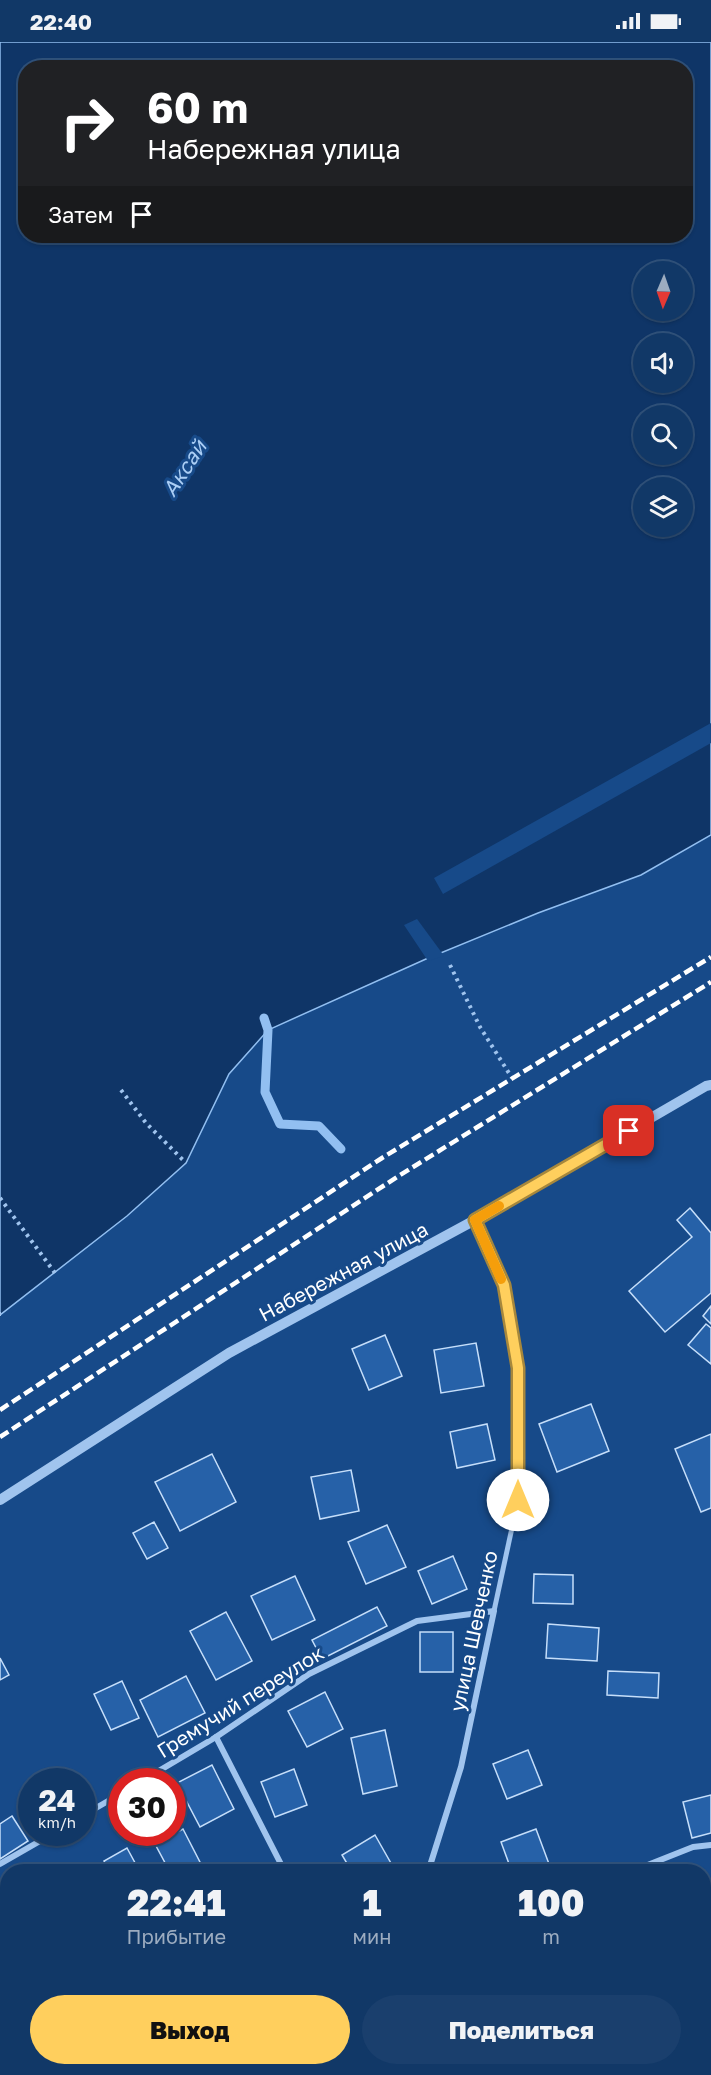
<!DOCTYPE html>
<html lang="ru">
<head>
<meta charset="utf-8">
<style>
  body { margin:0; font-family:"Golos Text",sans-serif; background:#1a3f6d; color:#f1f3f6; height:100vh; display:flex; flex-direction:column; font-size:22px; white-space:nowrap }
  * { box-sizing:border-box; margin:0 }
  p { font-size:20px; color:#9cacc0 }
  .icon { flex:none; width:33px; height:33px; fill:none; stroke:currentColor; stroke-width:2; stroke-linecap:round; stroke-linejoin:round }
  .map { position:relative; flex:1; overflow:hidden }
  .drawer { position:absolute; left:0px; top:1822px; width:711px; height:212px; display:flex; flex-direction:column; background:#113867; border-radius:24px 24px 0 0; box-shadow:0 2px 4px #0004,0 0 0 2px #30527b }
  .drawer>* { flex:none }
  .guide { position:absolute; left:18px; top:18px; width:675px; height:183px; border-radius:24px; box-shadow:0 2px 4px #0004,0 0 0 2px #30527b; background:#202124; color:#fff; overflow:hidden }
  .needle { width:39px; rotate:182deg }
  .controls { position:absolute; left:633px; top:219px; display:grid; gap:12px }
  .controls a { display:grid; place-items:center; width:60px; height:60px; border-radius:50%; background:#113867; box-shadow:0 2px 4px #0004,0 0 0 2px #30527b; font-size:30px }
  .speed { position:absolute; left:18px; top:1726px; display:flex; gap:12px; font-size:30px; font-weight:700; text-align:center }
  .speed>* { display:grid; place-content:center; width:78px; height:78px; border-radius:50%; background:#113867; box-shadow:0 2px 4px #0004,0 0 0 2px #30527b; line-height:1 }
  .speed small { font-size:15px; font-weight:400 }
  .speed .limit { border:9px solid #d22; background:#fff; color:#111 }
  .pin { position:absolute; display:grid; place-items:center; width:51px; height:51px; color:#fff; margin:-26px; border-radius:12px; box-shadow:0 3px 9px #0006 }
  .me { position:absolute; width:66px; margin:-33px; rotate:0deg; stroke-linejoin:round; filter:drop-shadow(0 0 4px #0008) }
  .turn { display:flex; align-items:center; gap:21px; height:126px; padding:0 30px; font-size:27px }
  .turn .icon { width:78px; height:78px; stroke-width:2.5 }
  .turn b { display:block; font-size:42px; line-height:51px }
  .then { display:flex; align-items:center; height:57px; padding:0 30px; background:#0003; gap:12px; font-size:22px }
  .eta { display:flex; justify-content:space-evenly; align-items:center; height:102px; text-align:center }
  .eta b { font-size:36px; font-weight:800; line-height:42px }
  .primary-button { display:flex; gap:12px; margin-top:auto; padding:12px 30px }
  .primary-button a { flex:1; height:69px; border-radius:36px; background:#ffcf5d; color:#111; font-size:24px; font-weight:800; line-height:69px; text-align:center }
  .primary-button a+a { background:#1a3f6d; color:#f1f3f6 }
  .status { display:flex; justify-content:space-between; align-items:center; height:42px; padding:0 30px; background:#113867; direction:ltr }
  .status svg { height:16px; fill:currentColor }
  .map>svg:first-child { display:block }
  .water { fill:#0f3567; stroke:#92bff1; stroke-width:1.5; fill-rule:evenodd }
  .pier { fill:#174a89 }
  .lines { fill:none; stroke-linecap:round; stroke-linejoin:round }
  .stream { stroke:#92bff1; stroke-width:9 }
  .building { fill:#2661a8; stroke:#c5defa; stroke-width:1.5 }
  .path { stroke:#a0c4ee; stroke-width:4; stroke-dasharray:3 4.5; stroke-linecap:butt }
  .pedestrian { stroke:#a0c4ee; stroke-width:5 }
  .minor { stroke:#a0c4ee; stroke-width:6 }
  .tertiary { stroke:#a0c4ee; stroke-width:10 }
  .rail { stroke:#fff; stroke-width:4.5; stroke-dasharray:10 4.5; stroke-linecap:butt }
  .route-casing { stroke:#a6873c; stroke-width:15 }
  .route { stroke:#ffcf5d; stroke-width:10 }
  .slow { stroke:#f59e0b; stroke-width:10 }
  .labels { text-anchor:middle; dominant-baseline:central; stroke-width:6; stroke-linejoin:round; paint-order:stroke }
  .street-label { font-size:20px; fill:#fff; stroke:#174a89 }
  .water-label { font-size:21px; font-style:italic; fill:#abcef5; stroke:#174a89 }
</style>
</head>
<body>
<div class="status"><b>22:40</b><svg viewBox="0 0 49 12"><path d="M0 12V9h3v3zM5 12V6h3v6zM10 12V3h3v9zM15 12V0h3v12zM26 1h20v11H26zM47 4h2v5h-2z"/></svg></div>
<div class="map">
<svg width="711" height="2033" viewBox="0 0 711 2033">
  <rect width="100%" height="100%" fill="#174a89"/>
  <path class="water" d="M0,0H711V793L641,833L538,871L426,917L268,988L229,1032L186,1121L127,1174L0,1273ZM26,26H686V194H26ZM644,230H682V268H644ZM644,302H682V340H644ZM644,374H682V412H644ZM644,446H682V484H644Z"/>
  <g class="pier">
    <polygon points="711,681 711,701 443,852 434,836"/>
    <polygon points="417,877 442,911 444,914 428,919 404,883"/>
  </g>
  <g class="lines">
    <polyline class="stream" points="264,976 268,988 265,1050 280,1082 319,1084 341,1107"/>
  </g>
  <g class="building">
    <polygon points="690,1166 711,1191 711,1251 665,1290 629,1249 692,1195 677,1178"/>
    <polygon points="711,1264 711,1282 703,1274"/>
    <polygon points="706,1282 711,1286 711,1322 688,1303"/>
    <polygon points="385,1293 402,1334 369,1348 352,1307"/>
    <polygon points="476,1301 484,1344 441,1351 434,1308"/>
    <polygon points="591,1362 609,1409 557,1430 539,1382"/>
    <polygon points="487,1382 495,1418 457,1426 450,1390"/>
    <polygon points="711,1392 711,1466 701,1470 675,1407"/>
    <polygon points="212,1412 236,1460 180,1489 155,1440"/>
    <polygon points="351,1428 359,1469 320,1477 311,1435"/>
    <polygon points="154,1480 168,1506 147,1517 133,1491"/>
    <polygon points="387,1483 406,1525 366,1542 348,1500"/>
    <polygon points="453,1514 467,1547 432,1562 418,1529"/>
    <polygon points="534,1532 573,1533 573,1562 533,1561"/>
    <polygon points="295,1534 315,1578 272,1598 251,1554"/>
    <polygon points="377,1565 387,1584 322,1617 312,1598"/>
    <polygon points="226,1570 252,1619 216,1638 190,1589"/>
    <polygon points="548,1582 599,1586 597,1619 546,1616"/>
    <rect x="420" y="1590" width="33" height="40"/>
    <polygon points="0,1616 9,1633 0,1638"/>
    <polygon points="608,1629 659,1631 658,1656 607,1653"/>
    <polygon points="186,1634 205,1671 158,1695 140,1658"/>
    <polygon points="122,1639 139,1676 111,1688 94,1652"/>
    <polygon points="325,1650 343,1687 307,1705 288,1669"/>
    <polygon points="385,1688 397,1744 363,1752 351,1696"/>
    <polygon points="528,1708 542,1743 507,1757 493,1722"/>
    <polygon points="212,1723 234,1767 200,1785 177,1741"/>
    <polygon points="294,1727 307,1763 275,1775 261,1740"/>
    <polygon points="711,1753 711,1791 692,1796 683,1760"/>
    <polygon points="12,1774 28,1799 0,1817 0,1782"/>
    <polygon points="183,1787 203,1826 195,1830 170,1830 155,1802"/>
    <polygon points="536,1787 552,1830 512,1830 501,1800"/>
    <polygon points="375,1793 392,1823 380,1830 352,1830 342,1813"/>
    <polygon points="127,1806 140,1830 110,1830 104,1819"/>
    <polygon points="240,2026 280,2026 267,2033 243,2033"/>
    <polygon points="326,2026 369,2026 371,2033 328,2033"/>
    <polygon points="415,2026 460,2026 463,2033 417,2033"/>
    <polygon points="570,2026 605,2026 607,2033 562,2033 561,2030"/>
  </g>
  <g class="lines">
    <g class="path">
      <polyline points="450,923 480,985 512,1036"/>
      <polyline points="121,1048 146,1081 186,1121"/>
      <polyline points="0,1156 55,1231"/>
      <polyline points="0,1272 1,1272"/>
    </g>
    <polyline class="pedestrian" points="494,1569 518,1458"/>
    <g class="minor">
      <polyline points="475,1178 504,1243 518,1326 518,1458"/>
      <polyline points="216,1695 285,1830"/>
      <polyline points="140,1740 216,1695 309,1632 417,1579 494,1569 461,1725 428,1830"/>
      <polyline points="82,1774 122,1751"/>
      <polyline points="0,1822 54,1791"/>
      <polyline points="630,1830 693,1805 711,1803"/>
      <polyline points="215,2026 218,2033"/>
      <polyline points="516,2026 519,2033"/>
      <polyline points="152,2033 162,2026"/>
    </g>
    <polyline class="tertiary" points="0,1458 229,1311 475,1178 706,1044 711,1043"/>
    <g class="rail">
      <polyline points="0,1368 382,1116 711,915"/>
      <polyline points="0,1395 397,1135 711,940"/>
    </g>
  </g>
  <g class="lines">
    <g class="route-casing">
      <polyline id="route" points="518,1458 518,1326 504,1243 475,1178 629,1089"/>
    </g>
    <use href="#route" class="route"/>
    <polyline class="slow" points="499,1164 475,1178 501,1237"/>
  </g>
  <g class="labels">
    <g class="street-label">
      <text transform="translate(343 1229) rotate(-28)">Набережная улица</text>
      <text transform="translate(473 1589) rotate(-78)">улица Шевченко</text>
      <text transform="translate(240 1659) rotate(-32)">Гремучий переулок</text>
    </g>
    <g class="water-label">
      <text transform="translate(184 426) rotate(-57)">Аксай</text>
    </g>
  </g>
</svg>
<div class="controls">
<a><svg class="needle" viewBox="-14 -14 28 28"><path d="M0-13l5 13h-10z" fill="#e53935"/><path d="M0 13l5-13h-10z" fill="#9cacc0"/></svg></a>
<a><svg class="icon" aria-label="sound" viewBox="0 0 24 24"><path d="M4 9h4l5-4v14l-5-4H4zM17 9q2 3 0 6"/></svg></a>
<a><svg class="icon" aria-label="search" viewBox="0 0 24 24"><circle cx="10" cy="10" r="6"/><path d="M15 15l6 6"/></svg></a>
<a><svg class="icon" aria-label="layers" viewBox="0 0 24 24"><path d="M12 4l9 5-9 5-9-5zM3 14l9 5 9-5"/></svg></a>
</div>
<div class="speed"><div>24<small>km/h</small></div><div class="limit">30</div></div>
<div class="pin" style="left:629px;top:1089px;background:#d93025"><svg class="icon" aria-label="arrive" viewBox="0 0 24 24"><path d="M6 21V4h12l-3 4 3 4H6"/></svg></div>
<svg class="me" style="left:518px;top:1458px" viewBox="-20 -20 40 40"><circle r="19" fill="#fff"/><path d="M0-13L10 11 0 6-10 11z" fill="#ffcf5d"/></svg>
<div class="guide">
<div class="turn"><svg class="icon" aria-label="right" viewBox="0 0 24 24"><path d="M7 20v-9h11M14 6l5 5-5 5"/></svg><div><b>60 m</b>Набережная улица</div></div>
<div class="then">Затем<svg class="icon" aria-label="arrive" viewBox="0 0 24 24"><path d="M6 21V4h12l-3 4 3 4H6"/></svg></div>
</div>
<section class="drawer">
<div class="eta">
<div><b>22:41</b><p>Прибытие</p></div>
<div><b>1</b><p>мин</p></div>
<div><b>100</b><p>m</p></div>
</div>
<div class="primary-button"><a>Выход</a><a>Поделиться</a></div>
</section>
</div>
</body>
</html>
